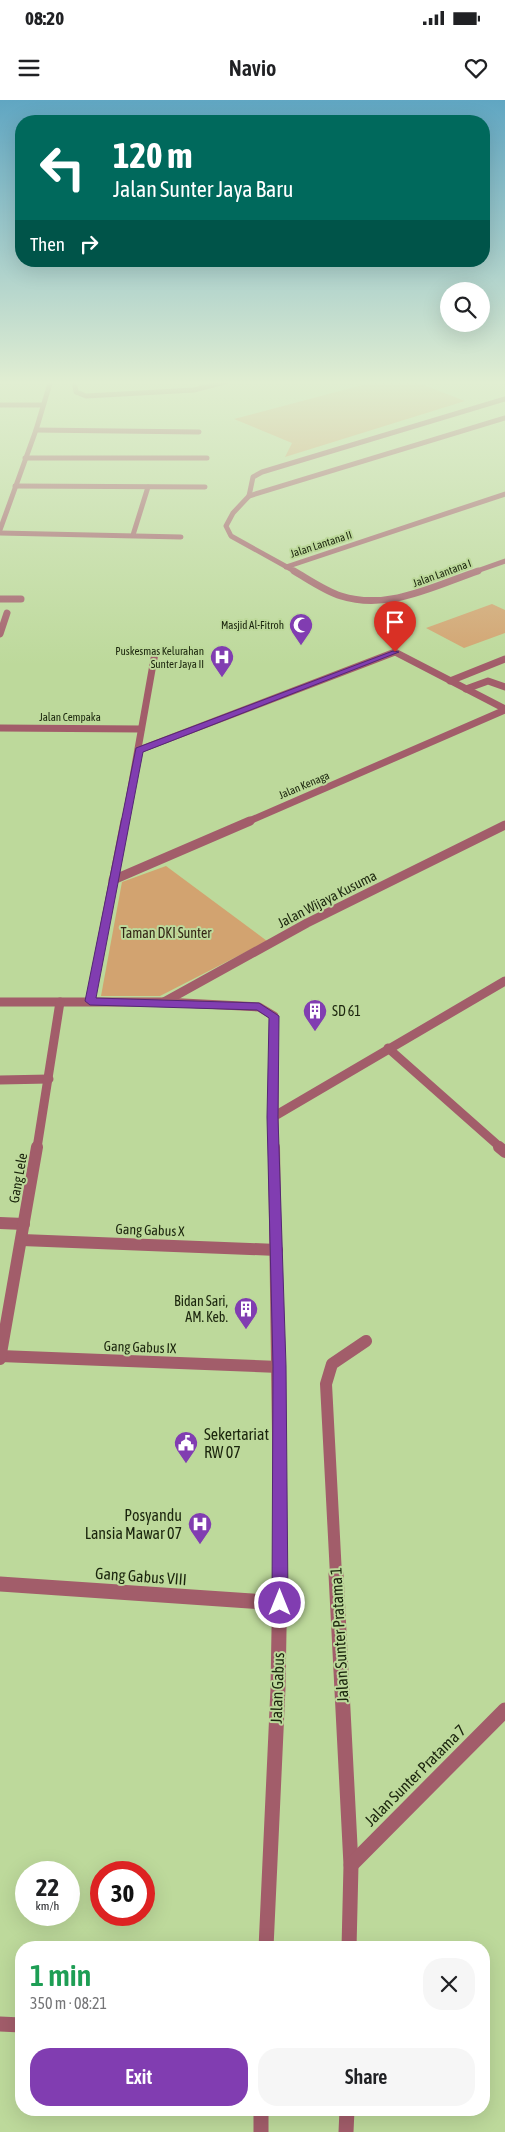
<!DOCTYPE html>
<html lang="en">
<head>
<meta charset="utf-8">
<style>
  body { margin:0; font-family:"Asap Condensed",sans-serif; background:#f6f6f6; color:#202124; height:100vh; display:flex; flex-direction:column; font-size:19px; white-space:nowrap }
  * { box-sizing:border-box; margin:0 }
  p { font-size:16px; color:#757577 }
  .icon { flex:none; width:28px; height:28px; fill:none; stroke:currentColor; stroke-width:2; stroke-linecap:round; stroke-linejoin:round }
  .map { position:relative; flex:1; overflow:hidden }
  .details { position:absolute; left:15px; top:1841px; width:475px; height:175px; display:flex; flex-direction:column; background:#fff; border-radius:20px; box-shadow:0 5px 20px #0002 }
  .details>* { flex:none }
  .banner { position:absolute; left:15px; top:15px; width:475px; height:152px; border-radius:20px; box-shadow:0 5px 20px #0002; background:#00695c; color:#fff; overflow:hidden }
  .tools { position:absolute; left:440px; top:182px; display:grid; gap:10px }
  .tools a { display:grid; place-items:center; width:50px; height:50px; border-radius:50%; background:#fff; box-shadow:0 5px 20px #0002; font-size:25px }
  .speed { position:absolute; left:15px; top:1761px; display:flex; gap:10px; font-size:25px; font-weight:700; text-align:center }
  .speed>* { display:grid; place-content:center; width:65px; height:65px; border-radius:50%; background:#fff; box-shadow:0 5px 20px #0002; line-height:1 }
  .speed small { font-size:12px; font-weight:400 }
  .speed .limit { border:8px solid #d22; background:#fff; color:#111 }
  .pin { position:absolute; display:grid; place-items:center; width:42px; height:42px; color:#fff; margin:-51px -21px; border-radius:50% 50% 50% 0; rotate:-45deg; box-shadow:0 0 5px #0007 }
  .pin .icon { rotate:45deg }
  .me { position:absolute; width:55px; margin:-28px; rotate:0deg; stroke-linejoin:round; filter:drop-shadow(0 0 4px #0008) }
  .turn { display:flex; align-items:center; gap:18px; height:105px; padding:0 15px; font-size:22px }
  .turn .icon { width:65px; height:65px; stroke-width:2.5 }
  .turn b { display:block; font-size:35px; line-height:42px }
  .then { display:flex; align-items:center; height:48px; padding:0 15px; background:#0003; gap:10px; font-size:19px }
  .round { display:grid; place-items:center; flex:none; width:52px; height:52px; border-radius:20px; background:#f6f6f6 }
  .head { display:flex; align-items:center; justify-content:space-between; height:85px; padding:0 15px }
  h1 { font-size:30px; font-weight:600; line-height:38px; color:#1e9e55 }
  .button { display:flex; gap:10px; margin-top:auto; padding:10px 15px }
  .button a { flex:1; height:58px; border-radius:20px; background:#813db1; color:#fff; font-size:20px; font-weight:600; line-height:58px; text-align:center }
  .button a+a { background:#f6f6f6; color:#202124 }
  .status { display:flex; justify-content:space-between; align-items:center; height:35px; padding:0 25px; background:#fff; direction:ltr }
  .status svg { height:14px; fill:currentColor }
  header { display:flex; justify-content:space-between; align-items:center; height:65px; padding:0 15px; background:#fff; font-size:22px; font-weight:600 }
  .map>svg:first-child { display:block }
  .green { fill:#d2a370 }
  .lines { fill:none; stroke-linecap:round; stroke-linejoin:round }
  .minor-far4 { stroke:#a25d6a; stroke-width:5 }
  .minor-far3 { stroke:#a25d6a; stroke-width:7 }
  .minor-far2 { stroke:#a25d6a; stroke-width:9 }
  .minor-far1 { stroke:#a25d6a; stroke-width:12 }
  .minor { stroke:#a25d6a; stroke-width:15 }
  .tertiary { stroke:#a25d6a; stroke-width:5 }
  .route { fill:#813db1; stroke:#542873 }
  .labels { text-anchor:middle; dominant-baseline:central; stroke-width:4; stroke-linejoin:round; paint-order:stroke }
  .far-street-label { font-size:11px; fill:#1b250d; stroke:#bdd99b }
  .far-poi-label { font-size:11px; fill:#1b250d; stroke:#bdd99b; text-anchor:end }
  .street-label { font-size:14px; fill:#1b250d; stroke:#bdd99b }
  .park-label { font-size:14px; fill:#352616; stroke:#bdd99b }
  .poi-label { font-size:14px; fill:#1b250d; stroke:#bdd99b; text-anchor:start }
  .near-poi-label { font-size:16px; fill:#1b250d; stroke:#bdd99b; text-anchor:start }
  .near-street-label { font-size:16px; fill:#1b250d; stroke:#bdd99b }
</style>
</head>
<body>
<div class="status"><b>08:20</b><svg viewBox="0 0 49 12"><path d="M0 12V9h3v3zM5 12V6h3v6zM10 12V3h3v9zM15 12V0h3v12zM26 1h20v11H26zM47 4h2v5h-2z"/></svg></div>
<header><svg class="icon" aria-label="menu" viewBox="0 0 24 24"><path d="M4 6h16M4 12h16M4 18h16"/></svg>Navio<svg class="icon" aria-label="heart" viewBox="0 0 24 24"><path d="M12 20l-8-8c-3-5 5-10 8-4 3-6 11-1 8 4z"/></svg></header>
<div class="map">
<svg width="505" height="2032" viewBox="0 0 505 2032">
  <rect width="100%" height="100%" fill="#bdd99b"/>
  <g class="green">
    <polygon points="381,280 411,280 465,301 285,357 292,343 234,319"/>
    <polygon points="492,504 505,510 505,533 464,548 426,528"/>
    <polygon points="166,766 267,841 160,896 101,896 122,782"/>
  </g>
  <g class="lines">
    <g class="minor-far4">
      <polyline points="74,280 76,292 86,296 194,290 232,280"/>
      <polyline points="0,305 43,305"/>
      <polyline points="36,330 199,332"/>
      <polyline points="25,358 207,358"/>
      <polyline points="15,386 205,387"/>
      <polyline points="249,396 505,318"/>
      <polyline points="0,433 181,437"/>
      <polyline points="133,435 148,387"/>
      <polyline points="286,467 505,394"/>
      <polyline points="296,472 231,436 226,426 233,413 249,396 253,377 262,372 505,299"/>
      <polyline points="474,472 505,461"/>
    </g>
    <g class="minor-far3">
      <path d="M294,471C308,479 325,491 341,496C388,511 434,486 478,471"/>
      <polyline points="0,499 21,499"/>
      <polyline points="0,534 7,513"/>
      <polyline points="450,581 505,559"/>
      <polyline points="466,589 488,581 505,587"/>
      <polyline points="0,628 141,629"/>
      <polyline points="139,650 395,552 505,609"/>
      <polyline points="125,722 155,553"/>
      <polyline points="247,722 505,610"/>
    </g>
    <g class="minor-far2">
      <polyline points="113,780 250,721"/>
      <polyline points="90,901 125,721"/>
      <polyline points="0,902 164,902 259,907 274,916 274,1048"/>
      <polyline points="164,902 307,823 505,725"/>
      <polyline points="388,948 501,1048"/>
      <polyline points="0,980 49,979"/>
      <polyline points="273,1017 505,881"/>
      <polyline points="37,1048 60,902"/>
    </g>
    <g class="minor-far1">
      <polyline points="274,1047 280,1475"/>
      <polyline points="499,1047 505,1052"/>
      <polyline points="0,1123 24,1124"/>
      <polyline points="22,1140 277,1150"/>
      <polyline points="0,1256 279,1267"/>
      <polyline points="0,1259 37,1047"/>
      <polyline points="336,1475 326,1284 332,1264 366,1241"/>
    </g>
    <g class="minor">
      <polyline points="336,1474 351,1765 349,1848"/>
      <polyline points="0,1484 280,1503"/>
      <polyline points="351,1765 505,1610"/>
      <polyline points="266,1848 278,1588 280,1474"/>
      <polyline points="0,1924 21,1925"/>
      <polyline points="261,2010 261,2032"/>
      <polyline points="346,2032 347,2010"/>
    </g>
    <polyline class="tertiary" points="0,430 36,330 51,280"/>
  </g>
  <linearGradient id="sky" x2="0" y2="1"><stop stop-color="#60a6c2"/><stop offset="0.5" stop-color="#e1eed2"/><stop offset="1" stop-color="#e1eed2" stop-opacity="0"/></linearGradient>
  <rect width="505" height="565" fill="url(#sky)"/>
  <polygon class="route" points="393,551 399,552 143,652 96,898 259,903 279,916 278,1017 286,1266 288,1503 285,1508 280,1510 275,1508 272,1503 273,1266 267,1017 269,918 257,910 90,905 85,901 136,648"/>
  <defs>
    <g id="mosque-pin" transform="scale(1.25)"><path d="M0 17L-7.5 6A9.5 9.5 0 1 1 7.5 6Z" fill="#813db1" stroke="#bdd99b"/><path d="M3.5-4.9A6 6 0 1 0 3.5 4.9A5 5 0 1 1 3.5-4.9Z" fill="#fff"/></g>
    <g id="hospital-pin" transform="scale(1.25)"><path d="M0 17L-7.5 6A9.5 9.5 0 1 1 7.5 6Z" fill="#813db1" stroke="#bdd99b"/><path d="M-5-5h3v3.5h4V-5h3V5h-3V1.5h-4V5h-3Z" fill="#fff"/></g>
    <g id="building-pin" transform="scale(1.25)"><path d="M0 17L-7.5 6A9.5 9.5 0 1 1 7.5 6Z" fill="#813db1" stroke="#bdd99b"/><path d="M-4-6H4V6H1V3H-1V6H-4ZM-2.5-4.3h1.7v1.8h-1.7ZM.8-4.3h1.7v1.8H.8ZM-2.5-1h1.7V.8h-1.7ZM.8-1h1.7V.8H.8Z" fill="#fff"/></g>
    <g id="civic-pin" transform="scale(1.25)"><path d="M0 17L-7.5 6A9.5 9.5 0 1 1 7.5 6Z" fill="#813db1" stroke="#bdd99b"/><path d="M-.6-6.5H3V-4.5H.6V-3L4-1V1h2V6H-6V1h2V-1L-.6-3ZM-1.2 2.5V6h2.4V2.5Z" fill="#fff"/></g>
  </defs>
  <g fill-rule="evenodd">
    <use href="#mosque-pin" x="301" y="525"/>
    <use href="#hospital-pin" x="222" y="557"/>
    <use href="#building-pin" x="315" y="911"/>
    <use href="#building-pin" x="246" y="1209"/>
    <use href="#civic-pin" x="186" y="1343"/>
    <use href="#hospital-pin" x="200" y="1424"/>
  </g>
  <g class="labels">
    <g class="far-street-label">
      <text transform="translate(321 444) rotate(-18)">Jalan Lantana II</text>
      <text transform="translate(442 473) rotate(-20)">Jalan Lantana I</text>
      <text x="70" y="617">Jalan Cempaka</text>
      <text transform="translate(304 685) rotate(-23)">Jalan Kenaga</text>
    </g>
    <g class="far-poi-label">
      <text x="284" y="525">Masjid Al-Fitroh</text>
      <text x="204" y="551">Puskesmas Kelurahan<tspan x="204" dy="13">Sunter Jaya II</tspan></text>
    </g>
    <g class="street-label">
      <text transform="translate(327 799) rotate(-27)">Jalan Wijaya Kusuma</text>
      <text transform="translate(18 1078) rotate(-80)">Gang Lele</text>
      <text transform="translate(150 1130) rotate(2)">Gang Gabus X</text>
      <text transform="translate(140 1247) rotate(2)">Gang Gabus IX</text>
    </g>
    <g class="park-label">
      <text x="166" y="833">Taman DKI Sunter</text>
    </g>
    <g class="poi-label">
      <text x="332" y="911">SD 61</text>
      <text x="228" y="1201" text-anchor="end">Bidan Sari,<tspan x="228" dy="16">AM. Keb.</tspan></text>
    </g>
    <g class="near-poi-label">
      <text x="204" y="1334">Sekertariat<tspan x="204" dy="18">RW 07</tspan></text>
      <text x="182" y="1415" text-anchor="end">Posyandu<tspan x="182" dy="18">Lansia Mawar 07</tspan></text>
    </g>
    <g class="near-street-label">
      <text transform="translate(141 1476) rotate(4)">Gang Gabus VIII</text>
      <text transform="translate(339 1535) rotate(-93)">Jalan Sunter Pratama 1</text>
      <text transform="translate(277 1588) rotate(-88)">Jalan Gabus</text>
      <text transform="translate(415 1675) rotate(-45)">Jalan Sunter Pratama 7</text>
    </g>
  </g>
</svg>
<div class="tools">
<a><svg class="icon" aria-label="search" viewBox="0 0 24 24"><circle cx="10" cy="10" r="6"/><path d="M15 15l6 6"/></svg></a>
</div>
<div class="speed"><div>22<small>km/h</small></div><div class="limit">30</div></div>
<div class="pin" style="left:395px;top:552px;background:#d93025"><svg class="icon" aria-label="arrive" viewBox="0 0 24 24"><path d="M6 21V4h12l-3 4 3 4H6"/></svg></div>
<svg class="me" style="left:280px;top:1503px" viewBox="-20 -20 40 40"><circle r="17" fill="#813db1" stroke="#fff" stroke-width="3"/><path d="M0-11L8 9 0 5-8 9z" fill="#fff"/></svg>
<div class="banner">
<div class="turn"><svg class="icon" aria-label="left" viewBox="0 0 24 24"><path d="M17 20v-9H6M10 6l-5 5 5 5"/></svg><div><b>120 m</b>Jalan Sunter Jaya Baru</div></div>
<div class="then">Then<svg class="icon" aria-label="right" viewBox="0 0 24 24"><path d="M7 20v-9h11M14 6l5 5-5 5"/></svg></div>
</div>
<section class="details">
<div class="head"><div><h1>1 min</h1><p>350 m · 08:21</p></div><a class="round"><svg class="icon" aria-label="close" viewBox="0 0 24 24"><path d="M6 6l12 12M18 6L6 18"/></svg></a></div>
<div class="button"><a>Exit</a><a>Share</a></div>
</section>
</div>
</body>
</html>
